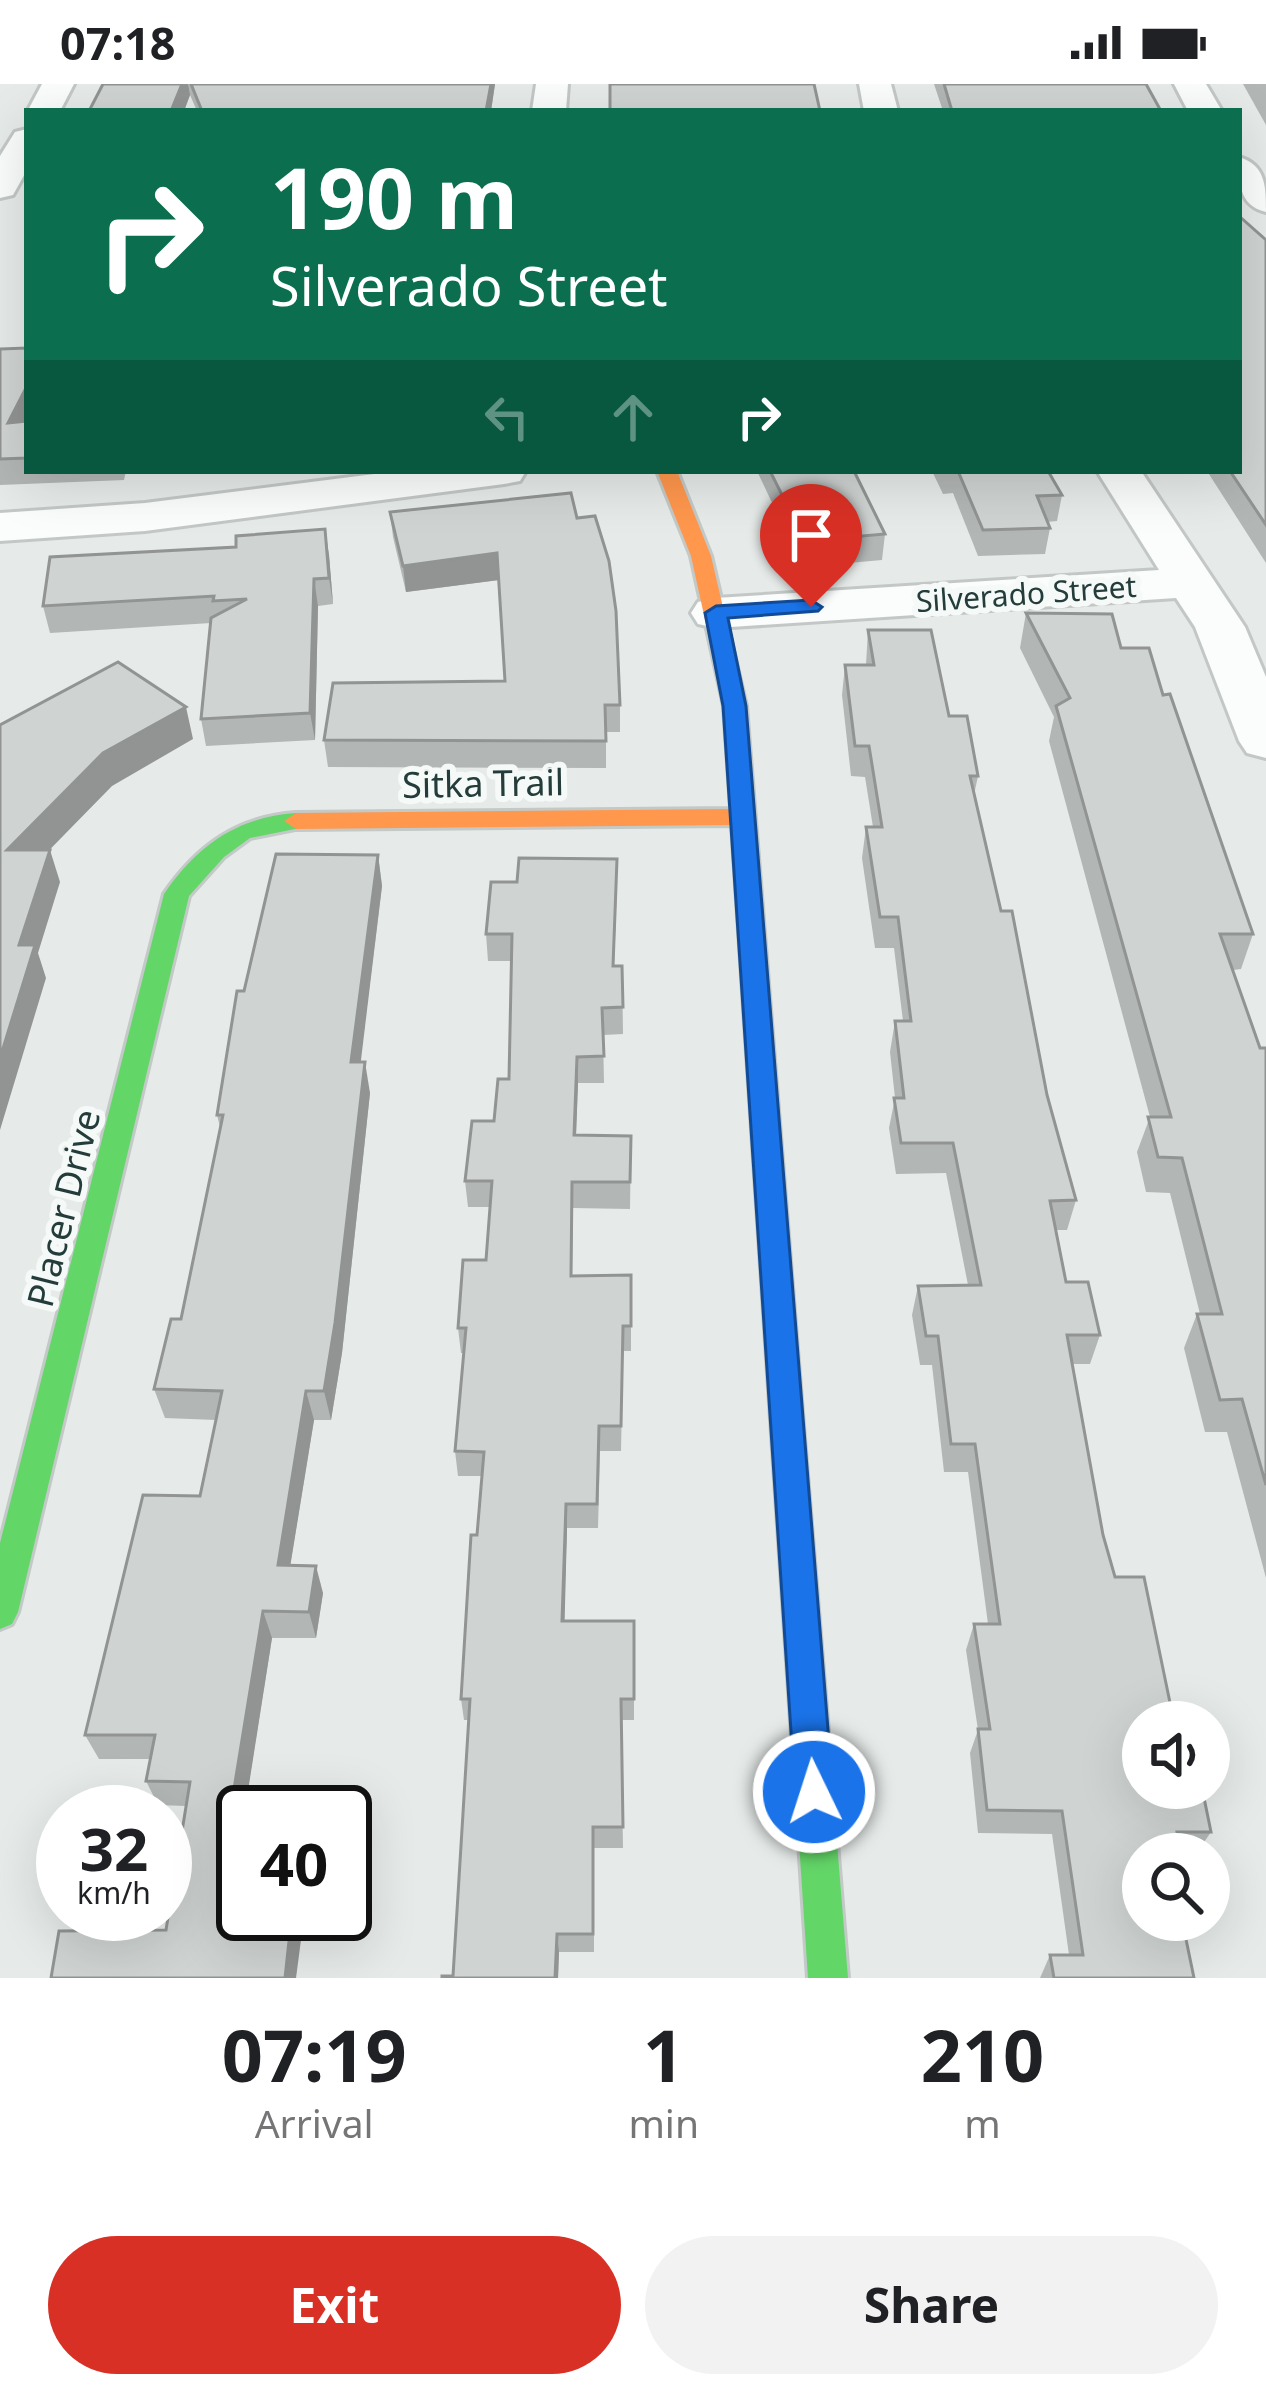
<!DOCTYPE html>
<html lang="en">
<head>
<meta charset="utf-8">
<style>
  body { margin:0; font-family:"Noto Sans",sans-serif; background:#f2f2f2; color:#202124; height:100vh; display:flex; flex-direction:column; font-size:45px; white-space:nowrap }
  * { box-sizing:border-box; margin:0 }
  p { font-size:39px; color:#757577 }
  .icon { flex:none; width:66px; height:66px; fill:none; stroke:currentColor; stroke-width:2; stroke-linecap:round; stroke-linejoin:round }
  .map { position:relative; height:1894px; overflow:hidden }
  .sheet { display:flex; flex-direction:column; background:#fff; flex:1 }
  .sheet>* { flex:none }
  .guide { position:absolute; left:24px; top:24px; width:1218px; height:366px; border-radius:0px; box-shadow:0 12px 48px #0002; background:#0b6e4f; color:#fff; overflow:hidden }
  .controls { position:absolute; left:1122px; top:1617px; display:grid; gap:24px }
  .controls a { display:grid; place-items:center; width:108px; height:108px; border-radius:50%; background:#fff; box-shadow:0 12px 48px #0002; font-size:60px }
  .speed { position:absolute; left:36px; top:1701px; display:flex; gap:24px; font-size:60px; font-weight:700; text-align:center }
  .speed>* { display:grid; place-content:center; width:156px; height:156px; border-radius:50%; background:#fff; box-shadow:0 12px 48px #0002; line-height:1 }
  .speed small { font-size:30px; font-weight:400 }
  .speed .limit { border:6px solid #111; border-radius:18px; background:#fff; color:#111 }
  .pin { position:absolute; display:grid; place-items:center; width:102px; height:102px; color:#fff; margin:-123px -51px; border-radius:50% 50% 50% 0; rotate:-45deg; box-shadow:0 0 12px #0007 }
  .pin .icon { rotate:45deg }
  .me { position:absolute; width:132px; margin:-66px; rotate:356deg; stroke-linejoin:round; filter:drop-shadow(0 0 9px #0008) }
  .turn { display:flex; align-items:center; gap:42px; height:252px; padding:0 48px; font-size:54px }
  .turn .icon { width:156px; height:156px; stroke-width:2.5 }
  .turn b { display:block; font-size:84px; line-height:102px }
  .lanes { display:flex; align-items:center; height:114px; padding:0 48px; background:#0003; justify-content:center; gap:60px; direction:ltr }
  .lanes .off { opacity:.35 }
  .eta { display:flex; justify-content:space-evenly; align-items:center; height:204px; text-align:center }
  .eta b { font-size:72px; font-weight:700; line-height:84px }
  .button { display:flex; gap:24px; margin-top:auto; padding:24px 48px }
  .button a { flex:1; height:138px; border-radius:72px; background:#d93025; color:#fff; font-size:48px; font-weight:700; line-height:138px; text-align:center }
  .button a+a { background:#f2f2f2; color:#202124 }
  .status { display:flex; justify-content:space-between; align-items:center; height:84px; padding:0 60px; background:#fff; direction:ltr }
  .status svg { height:33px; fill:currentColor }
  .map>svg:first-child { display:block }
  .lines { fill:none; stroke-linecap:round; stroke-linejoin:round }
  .street-casing { stroke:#c3c8c6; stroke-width:6 }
  .fast-casing { stroke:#c3c9c7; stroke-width:6 }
  .slow-casing { stroke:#c3c9c7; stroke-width:6 }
  .street { fill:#fbfcfc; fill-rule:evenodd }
  .fast { fill:#63d668; fill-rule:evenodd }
  .slow { fill:#ff974d; fill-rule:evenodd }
  .wall { fill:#b2b6b5 }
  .shaded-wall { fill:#919493 }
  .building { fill:#cfd4d2; stroke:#919493; stroke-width:3 }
  .route { fill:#1a73e8; stroke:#114b97; stroke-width:3 }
  .labels { text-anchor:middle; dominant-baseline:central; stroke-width:12; stroke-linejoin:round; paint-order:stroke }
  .far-street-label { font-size:30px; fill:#253d3a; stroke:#f5f9f8 }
  .street-label { font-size:36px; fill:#253d3a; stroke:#f5f9f8 }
</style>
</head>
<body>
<div class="status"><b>07:18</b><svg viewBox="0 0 49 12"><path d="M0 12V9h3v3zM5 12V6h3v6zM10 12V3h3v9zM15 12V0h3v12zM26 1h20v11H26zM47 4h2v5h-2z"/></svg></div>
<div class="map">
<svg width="1266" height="1894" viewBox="0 0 1266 1894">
  <rect width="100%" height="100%" fill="#e6ebe9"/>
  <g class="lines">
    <g class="street-casing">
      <g id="street">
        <polygon points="42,0 74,0 60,27 27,28"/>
        <polygon points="536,0 568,0 566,27 532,27"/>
        <polygon points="859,0 891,0 898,27 864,27"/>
        <polygon points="1174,0 1206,0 1222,27 1188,27"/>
        <polygon points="27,45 27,86 13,111 0,114 0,72 15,48"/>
        <path d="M1239,73C1266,81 1266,103 1266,128C1238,121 1239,98 1239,73Z"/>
        <polygon points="398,387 526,387 520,397 504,400 145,447 0,457 0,429 145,419"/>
        <polygon points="1097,387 1141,387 1245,543 1266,593 1266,674 1247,669 1239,657 1195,543 1176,514 716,544 698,540 691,529 698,518 716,514 1159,486"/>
      </g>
    </g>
    <g class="fast-casing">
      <g id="fast">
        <path d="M296,729L305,731L308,737L305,743L250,754L224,773L189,812L18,1528L12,1540L0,1545V1459L164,810C197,762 237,733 296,729Z"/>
        <polygon points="789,1351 801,1356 805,1366 848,1894 808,1894 773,1366 777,1356"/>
      </g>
    </g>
    <g class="slow-casing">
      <polygon id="slow" points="657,387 677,387 711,472 746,622 805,1366 801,1376 789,1381 777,1376 773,1366 732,741 296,745 284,737 296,729 731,725 724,622 691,472"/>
    </g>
    <use href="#street" class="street"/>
    <use href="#fast" class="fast"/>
    <use href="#slow" class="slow"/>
  </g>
  <g class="wall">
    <polygon points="103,0 495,0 491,27 197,27 190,11 184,27 89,27"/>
    <polygon points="934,0 1146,0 1161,27 943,27"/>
    <polygon points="1243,0 1266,0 1266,41"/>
    <polygon points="1266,156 1266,479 1207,387 1239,387"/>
    <polygon points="27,264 27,387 126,387 124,396 0,401 0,265"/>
    <polygon points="757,387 854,387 885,450 882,476 815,482 805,460 792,461"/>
    <polygon points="932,387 1048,387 1062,411 1057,437 1047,438 1050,444 1045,470 978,472 953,409 943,410"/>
    <polygon points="571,409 620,621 620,648 606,648 606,684 328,683 324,656 505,597 499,496 406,508 393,453 390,428"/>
    <polygon points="329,471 333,520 318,522 315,656 206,662 201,635 211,539 50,549 43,522"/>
    <polygon points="1026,529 1121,564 1163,611 1253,850 1241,885 1233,886 1260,964 1266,964 1266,1494 1227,1348 1205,1348 1184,1264 1197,1230 1200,1230 1170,1109 1146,1108 1137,1068 1150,1033 1049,657 1054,633 1020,564"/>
    <polygon points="868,546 949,632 978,692 974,711 1001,827 1047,1011 1076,1116 1067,1146 1056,1146 1066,1198 1100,1251 1090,1280 1072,1280 1103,1451 1143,1638 1211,1748 1196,1770 1143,1770 1143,1836 1191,1836 1184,1846 1194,1894 1040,1894 1050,1871 1069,1871 1052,1750 978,1749 970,1669 978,1646 966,1566 974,1540 988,1540 968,1388 944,1388 932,1281 920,1281 912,1231 918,1202 968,1201 946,1089 896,1090 889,1044 895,1014 890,968 895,937 903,937 894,864 875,864 862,774 866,743 873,743 865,693 851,692 842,611 845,581 866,581"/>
    <polygon points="378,771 382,802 360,978 370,1009 342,1269 331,1336 314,1336 290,1482 323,1509 316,1554 272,1554 240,1754 243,1830 304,1833 166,1846 186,1722 158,1721 146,1697 150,1675 99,1675 85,1651 200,1412 216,1336 165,1334 154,1305 181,1235 220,1043 217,1031 244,907"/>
    <polygon points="617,802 614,882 622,882 623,950 603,951 604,999 578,999 576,1051 631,1052 630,1125 573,1124 572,1192 631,1191 631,1267 623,1267 621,1367 600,1367 598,1444 567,1444 564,1537 634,1537 634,1636 621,1636 623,1764 594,1764 594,1868 559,1868 558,1894 442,1894 453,1892 469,1636 464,1636 461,1615 482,1392 458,1392 455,1367 464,1269 461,1269 458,1244 486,1176 490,1123 468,1123 465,1097 494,1037 509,995 511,877 488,877 486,850"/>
  </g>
  <g class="shaded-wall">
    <polygon points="182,0 188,0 190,11 184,27 171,27"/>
    <polygon points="491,0 495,0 491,27 486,27"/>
    <polygon points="27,302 27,340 8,339"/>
    <polygon points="325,445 329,471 333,520 329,494"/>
    <polygon points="497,469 499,496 406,508 403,482"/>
    <polygon points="314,495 318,522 315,656 310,629"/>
    <polygon points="186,623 193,655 112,702 18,798 7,766 103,669"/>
    <polygon points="50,766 60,798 38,869 46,894 0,1046 0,974 19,861"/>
    <polygon points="378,771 382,802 357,1009 351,978"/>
    <polygon points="577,973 578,999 575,1078 574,1051"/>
    <polygon points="365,978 370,1009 342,1269 331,1336 324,1307"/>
    <polygon points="306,1307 314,1336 286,1508 278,1481"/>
    <polygon points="566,1420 567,1444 564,1560 562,1537"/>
    <polygon points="316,1482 323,1509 316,1554 309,1528"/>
    <polygon points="263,1527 272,1554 237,1777 226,1754"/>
    <polygon points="292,1830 302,1830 304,1833 296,1894 285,1894"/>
    <polygon points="557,1850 559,1868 558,1894 555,1894"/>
  </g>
  <g class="building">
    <polygon points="103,0 182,0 171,27 89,27"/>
    <polygon points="191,0 491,0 486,27 202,27"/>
    <polygon points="610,0 814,0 820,27 610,27"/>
    <polygon points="944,0 1146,0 1161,27 952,27"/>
    <polygon points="1239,132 1266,156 1266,441 1230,387 1239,387"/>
    <polygon points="27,264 27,302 8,339 27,337 27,374 0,375 0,265"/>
    <polygon points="770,387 854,387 885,450 818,456 807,434 794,435"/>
    <polygon points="958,387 1048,387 1062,411 1037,412 1050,444 983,446"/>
    <polygon points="571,409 577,434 595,432 609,477 616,527 620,621 605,621 606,657 324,656 333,599 505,597 497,469 403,482 390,428"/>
    <polygon points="325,445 329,494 314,495 310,629 201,635 211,534 247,515 213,517 214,512 43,522 50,473 236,463 236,452"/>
    <polygon points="1026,529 1112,530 1121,564 1149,564 1163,611 1170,610 1253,850 1220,850 1260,964 1266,964 1266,1401 1242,1315 1220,1316 1197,1230 1222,1230 1182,1074 1158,1073 1148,1033 1171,1033 1056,622 1070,614"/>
    <polygon points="868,546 931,546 949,632 967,632 978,692 970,692 1001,827 1012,827 1047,1011 1076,1116 1050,1117 1066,1198 1088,1198 1100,1251 1067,1251 1103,1451 1115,1493 1144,1493 1174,1638 1143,1638 1143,1704 1202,1704 1211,1748 1177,1748 1181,1770 1143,1770 1143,1836 1182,1836 1194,1894 1054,1894 1050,1871 1083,1871 1062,1727 987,1726 978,1645 990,1645 974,1540 1000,1540 975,1360 951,1360 938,1252 926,1252 918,1202 981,1201 953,1059 901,1059 894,1014 904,1014 895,937 911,937 898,833 880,833 866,743 882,743 869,662 855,662 845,581 874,581"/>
    <polygon points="118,578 186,623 103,669 7,766 50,766 19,861 35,861 0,974 0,641"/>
    <polygon points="276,770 378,771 351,978 365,978 335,1239 324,1307 306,1307 278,1481 316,1482 309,1528 263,1527 226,1754 243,1754 243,1830 292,1830 285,1894 51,1894 59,1847 166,1846 190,1698 146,1697 155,1651 85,1651 143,1411 200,1412 222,1307 154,1305 171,1235 181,1235 223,1031 217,1031 237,907 244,907"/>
    <polygon points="519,774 617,775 613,882 622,882 623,923 602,924 604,972 577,973 574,1051 631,1052 630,1098 572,1098 571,1192 631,1191 631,1242 623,1242 621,1342 599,1342 597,1420 566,1420 562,1537 634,1537 634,1615 621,1615 623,1743 593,1743 593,1850 557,1850 555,1894 442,1894 442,1892 453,1892 470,1615 461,1615 471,1451 477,1451 484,1368 455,1367 466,1244 458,1244 463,1176 486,1176 492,1097 465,1097 472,1037 494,1037 498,995 509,995 512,850 486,850 491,798 517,798"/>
  </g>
  <polygon class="route" points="811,516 822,523 818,527 728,534 746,622 833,1708 827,1722 814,1727 800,1722 795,1708 723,622 705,529 716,522"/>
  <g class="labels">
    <g class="far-street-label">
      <text transform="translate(1026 509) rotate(-4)">Silverado Street</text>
    </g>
    <g class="street-label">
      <text transform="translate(483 699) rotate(-1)">Sitka Trail</text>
      <text transform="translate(63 1124) rotate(-76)">Placer Drive</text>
    </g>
  </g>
</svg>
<div class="controls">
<a><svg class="icon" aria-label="sound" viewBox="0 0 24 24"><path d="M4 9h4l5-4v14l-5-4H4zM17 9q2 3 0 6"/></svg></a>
<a><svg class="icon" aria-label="search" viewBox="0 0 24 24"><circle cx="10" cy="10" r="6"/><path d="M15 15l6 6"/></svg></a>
</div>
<div class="speed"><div>32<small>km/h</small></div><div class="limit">40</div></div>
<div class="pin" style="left:811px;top:523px;background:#d93025"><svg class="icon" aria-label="arrive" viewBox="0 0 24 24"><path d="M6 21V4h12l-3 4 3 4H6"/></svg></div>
<svg class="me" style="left:814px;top:1708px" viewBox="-20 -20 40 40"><circle r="17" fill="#1a73e8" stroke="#fff" stroke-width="3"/><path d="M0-11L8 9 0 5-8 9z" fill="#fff"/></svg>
<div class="guide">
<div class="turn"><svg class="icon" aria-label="right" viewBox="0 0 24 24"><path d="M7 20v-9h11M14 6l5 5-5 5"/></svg><div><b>190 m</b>Silverado Street</div></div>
<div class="lanes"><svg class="icon off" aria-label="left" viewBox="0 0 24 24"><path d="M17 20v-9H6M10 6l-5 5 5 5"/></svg><svg class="icon off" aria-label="ahead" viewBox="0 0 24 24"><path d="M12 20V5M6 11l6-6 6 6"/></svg><svg class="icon" aria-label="right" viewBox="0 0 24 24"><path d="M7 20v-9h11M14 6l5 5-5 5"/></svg></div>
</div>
</div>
<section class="sheet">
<div class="eta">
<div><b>07:19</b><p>Arrival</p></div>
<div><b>1</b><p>min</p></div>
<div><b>210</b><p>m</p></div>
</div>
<div class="button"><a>Exit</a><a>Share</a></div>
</section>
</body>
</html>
